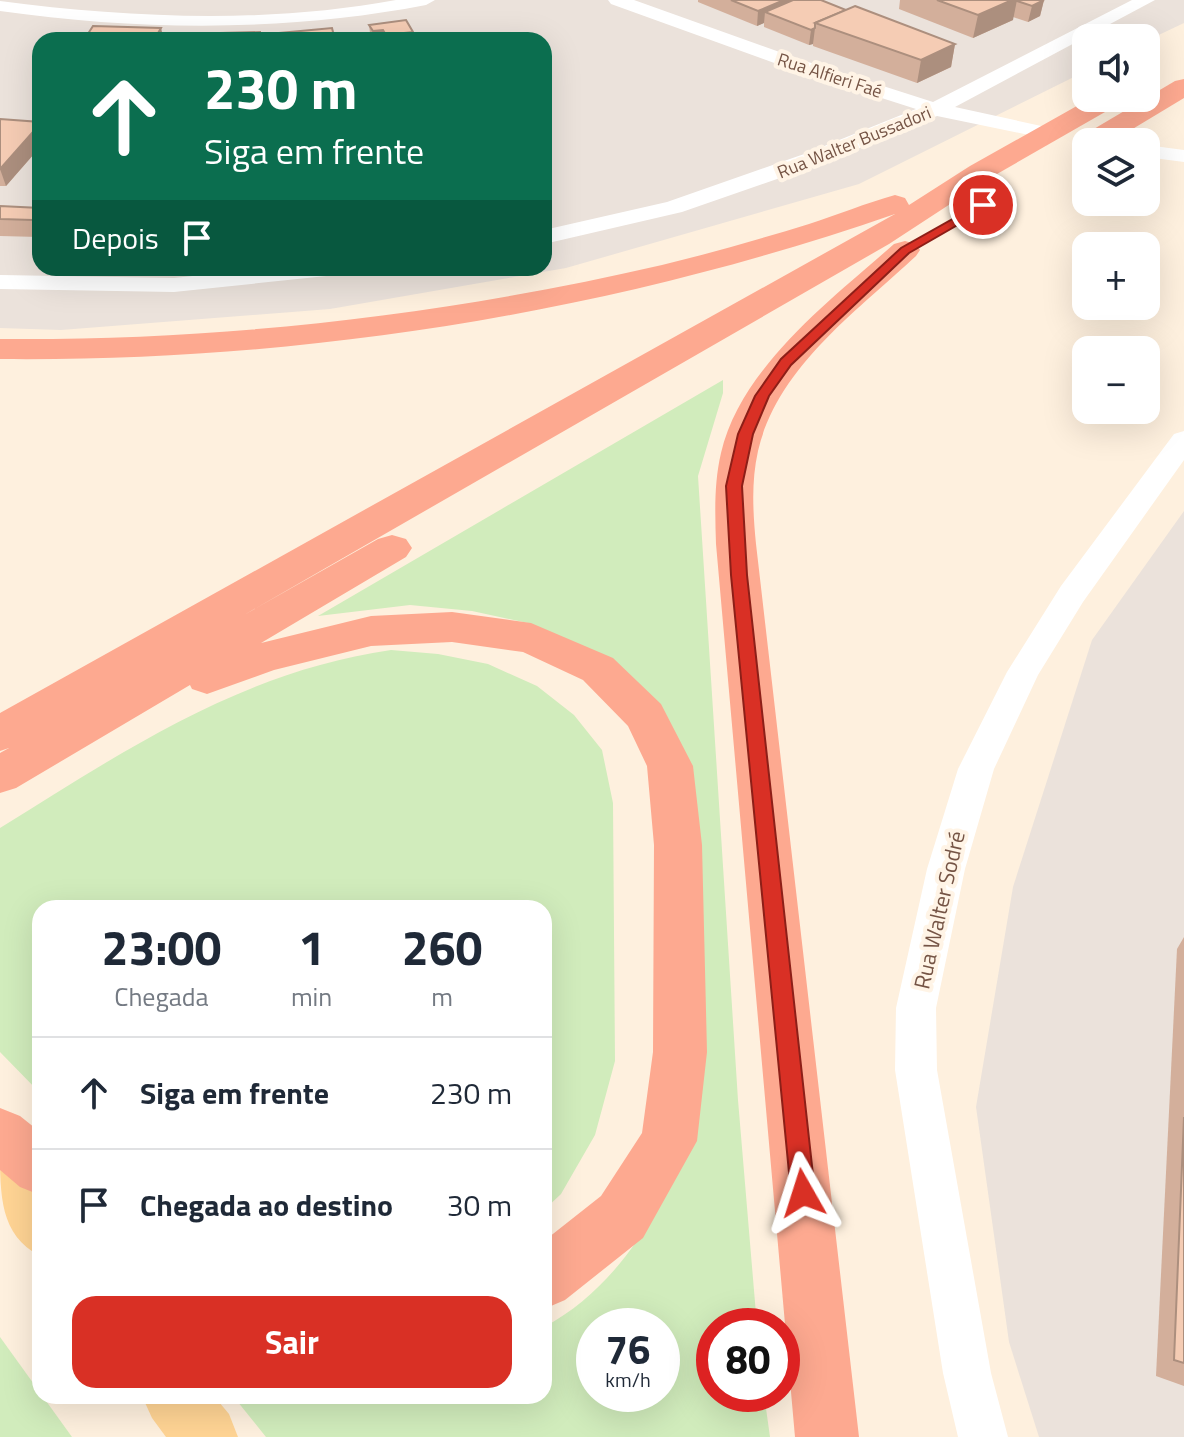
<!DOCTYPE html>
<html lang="pt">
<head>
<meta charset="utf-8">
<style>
  body { margin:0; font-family:"Titillium Web",sans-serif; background:#f6f6f7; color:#1f2937; height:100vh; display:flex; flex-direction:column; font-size:30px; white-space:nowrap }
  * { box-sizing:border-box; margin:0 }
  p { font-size:26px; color:#747a83 }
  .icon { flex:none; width:44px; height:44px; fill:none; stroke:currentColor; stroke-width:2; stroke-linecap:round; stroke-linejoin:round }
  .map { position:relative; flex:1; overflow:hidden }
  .sheet { position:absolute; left:32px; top:900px; width:520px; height:504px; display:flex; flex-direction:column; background:#fff; border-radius:24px; box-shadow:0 8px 32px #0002 }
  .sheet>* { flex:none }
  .banner { position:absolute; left:32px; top:32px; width:520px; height:244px; border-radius:24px; box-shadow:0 8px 32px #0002; background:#0b6e4f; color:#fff; overflow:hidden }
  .fabs { position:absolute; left:1072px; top:24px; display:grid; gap:16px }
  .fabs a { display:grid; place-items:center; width:88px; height:88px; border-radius:16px; background:#fff; box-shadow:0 8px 32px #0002; font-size:40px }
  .speed { position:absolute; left:576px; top:1308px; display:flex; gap:16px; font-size:40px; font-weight:700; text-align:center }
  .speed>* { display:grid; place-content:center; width:104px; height:104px; border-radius:50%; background:#fff; box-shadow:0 8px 32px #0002; line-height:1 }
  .speed small { font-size:20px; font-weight:400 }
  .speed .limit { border:12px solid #d22; background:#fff; color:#111 }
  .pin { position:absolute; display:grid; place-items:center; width:68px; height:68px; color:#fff; margin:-34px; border:4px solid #fff; border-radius:50%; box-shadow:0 2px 8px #0007 }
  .me { position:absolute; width:88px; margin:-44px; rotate:354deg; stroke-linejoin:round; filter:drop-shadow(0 0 6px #0008) }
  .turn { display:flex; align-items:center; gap:28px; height:168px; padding:0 40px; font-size:36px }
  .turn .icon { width:104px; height:104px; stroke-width:2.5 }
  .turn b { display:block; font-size:56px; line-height:68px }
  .then { display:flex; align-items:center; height:76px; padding:0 40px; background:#0003; gap:16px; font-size:30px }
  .eta { display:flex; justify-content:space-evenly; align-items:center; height:136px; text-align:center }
  .eta b { font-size:48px; font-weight:700; line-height:56px }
  .primary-button { display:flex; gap:16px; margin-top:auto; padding:16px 40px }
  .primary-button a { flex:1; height:92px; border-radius:24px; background:#d93025; color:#fff; font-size:32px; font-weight:700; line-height:92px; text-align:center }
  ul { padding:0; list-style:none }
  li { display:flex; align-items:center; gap:24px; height:112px; padding:0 40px; border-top:2px solid #e0e1e3 }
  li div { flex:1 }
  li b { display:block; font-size:30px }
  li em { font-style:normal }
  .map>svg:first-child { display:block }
  .industrial { fill:#ebe2db; fill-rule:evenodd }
  .green { fill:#d1ecbc; fill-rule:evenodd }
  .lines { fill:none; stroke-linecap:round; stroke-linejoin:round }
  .street { fill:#fff; fill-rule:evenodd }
  .primary { fill:#ffd494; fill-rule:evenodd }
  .highway { fill:#fda990; fill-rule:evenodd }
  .wall { fill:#d3af9b }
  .shaded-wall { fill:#ac8f7e }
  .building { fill:#f5ccb4; stroke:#ac8f7e; stroke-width:2 }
  .route { fill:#d93025; stroke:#8d1f18; stroke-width:2 }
  .labels { text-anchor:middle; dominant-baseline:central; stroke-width:8; stroke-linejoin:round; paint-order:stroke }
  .far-street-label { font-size:18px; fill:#755445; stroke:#fff4e6 }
  .street-label { font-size:22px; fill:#755445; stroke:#fff4e6 }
</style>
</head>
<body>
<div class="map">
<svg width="1184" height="1437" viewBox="0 0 1184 1437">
  <rect width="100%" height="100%" fill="#fef0de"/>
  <g class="industrial">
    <path d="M0,0H1184V23L1146,41V38H1086V71L859,184L566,268L330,309L61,330L0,328ZM40,40H544V268H40Z"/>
    <polygon points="1184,511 1184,1437 1039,1437 1009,1342 976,1107 1013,887 1092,640"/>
  </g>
  <g class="green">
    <path d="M723,380V393L698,476L738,1100L757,1326H714V1394H764L770,1437H266L233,1396H544V1327C596,1299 631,1255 660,1204L679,767L528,623L472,611L410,605L318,616ZM594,1326H662V1394H594Z"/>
    <path d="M391,650L438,654L488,664L537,686L574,715L602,750L613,803L615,1061L595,1135L561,1194L544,1210V908H40V1093L0,1052V828C126,750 240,672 391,650Z"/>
    <polygon points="0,1337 72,1437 0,1437"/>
  </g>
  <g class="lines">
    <g class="street">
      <path d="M396,0H435L426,5C285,32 142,31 0,11V1C130,18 266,24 396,0Z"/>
      <polygon points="608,0 634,0 802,60 933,102 1132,0 1155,0 955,107 1055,129 1059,133 1055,137 1048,139 937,116 823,163 682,212 544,244 544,230 667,202 807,153 916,109 788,68 611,4"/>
      <polygon points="1146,145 1184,150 1184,162 1146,157"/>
      <polygon points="267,268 348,268 345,273 336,275 174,292 0,289 0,275 174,278"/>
      <polygon points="1184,431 1184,460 1083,602 1038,675 994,769 965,869 936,1008 937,1070 991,1373 1008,1437 958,1437 943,1373 895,1070 896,1008 927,869 958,769 1007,672 1061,586 1174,434"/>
    </g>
    <g class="primary">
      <path d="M0,1148C53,1170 40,1207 40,1256C0,1235 0,1196 0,1148Z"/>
      <polygon points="142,1396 214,1396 229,1414 238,1437 166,1437 152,1418"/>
    </g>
    <g class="highway">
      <polygon points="1184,79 1184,98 1111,142 1086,142 1086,149 1078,142 1082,136 1175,81"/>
      <path d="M1091,98H1123L1119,104L990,178L889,244L244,615L378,539L392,535L406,539L412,548L406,557L261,643L371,616L452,612L531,623L613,658L661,704L693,766L702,845L707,1052L697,1141L643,1238L565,1300L544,1309V1241L601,1196L642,1133L653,1052L654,845L647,766L628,726L583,680L523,652L452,642L371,646L274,670L207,694L192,689L190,685L16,788L0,793V753L9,748L0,751V713L895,214C609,313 303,362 0,359V339C222,341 446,315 662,265C712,253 760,239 809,224C837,215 866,203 895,195L905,198L909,205L970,166Z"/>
      <path d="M905,241L916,244L920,250L916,256C857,311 777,368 758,451C751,482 753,513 756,544L859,1437H795L716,544C715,513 714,483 721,453C741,367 832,299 894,244Z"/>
      <polygon points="0,1108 20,1116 40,1132 40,1195 20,1187 0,1170"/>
    </g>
  </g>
  <g class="wall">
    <polygon points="698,0 821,0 846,10 955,44 951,67 917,83 813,46 813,44 809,45 764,27 764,23 757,26 698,2"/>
    <polygon points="900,0 1044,0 1040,16 1028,22 1013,17 1013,20 973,38 899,9"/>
    <polygon points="369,25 414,40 385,40 384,38 374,39 370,33"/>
    <polygon points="0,119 40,122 40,147 6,186 0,186"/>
    <polygon points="0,206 40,208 40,235 39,237 0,236"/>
    <polygon points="1184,937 1184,1386 1156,1376 1177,949"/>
  </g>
  <g class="shaded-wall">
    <polygon points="784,0 801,0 765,12 764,23 757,26 758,11"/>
    <polygon points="1012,0 1017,0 1013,20 973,38 978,15"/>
    <polygon points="1044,0 1040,16 1028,22 1032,6"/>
    <polygon points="161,28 164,40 154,40"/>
    <polygon points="815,28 813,44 809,45 811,30"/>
    <polygon points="383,30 384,38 374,39 373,31"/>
    <polygon points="413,32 414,40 387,40 386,35"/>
    <polygon points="955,44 951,67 917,83 921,60"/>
    <polygon points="40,124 40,147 6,186 0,169"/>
    <polygon points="40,210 40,235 39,237 33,220"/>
  </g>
  <g class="building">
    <polygon points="731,0 784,0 758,11"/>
    <polygon points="793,0 821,0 846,10 815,23 815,28 811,30 765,12"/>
    <polygon points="937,0 1012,0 978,15"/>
    <polygon points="1017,0 1044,0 1032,6 1017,1"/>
    <polygon points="855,6 955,44 921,60 815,23"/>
    <polygon points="406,20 413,32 386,35 383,30 373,31 369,25"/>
    <polygon points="93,26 161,28 154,40 84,40"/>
    <polygon points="332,28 335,40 282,40 280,33"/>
    <polygon points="260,32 260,40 181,40 184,34"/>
    <polygon points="0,119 40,122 40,124 0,169"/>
    <polygon points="0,206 40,208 40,210 33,220 0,219"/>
    <polygon points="1184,1117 1184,1363 1174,1360"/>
  </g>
  <polygon class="route" points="983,202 989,205 987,208 909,253 791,365 769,396 753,434 742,486 747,575 815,1193 811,1201 803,1205 794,1201 791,1193 731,575 726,486 738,434 755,396 781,359 901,248"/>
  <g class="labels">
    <g class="far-street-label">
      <text transform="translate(830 75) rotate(18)">Rua Alfieri Faé</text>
      <text transform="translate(854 142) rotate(-22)">Rua Walter Bussadori</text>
    </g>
    <g class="street-label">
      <text transform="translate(939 910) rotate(-77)">Rua Walter Sodré</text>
    </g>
  </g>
</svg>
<div class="fabs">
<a><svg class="icon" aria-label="sound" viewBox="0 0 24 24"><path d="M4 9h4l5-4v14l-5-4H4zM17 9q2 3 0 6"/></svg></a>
<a><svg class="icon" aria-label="layers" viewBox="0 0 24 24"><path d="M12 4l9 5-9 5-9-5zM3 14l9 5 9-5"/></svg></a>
<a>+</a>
<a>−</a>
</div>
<div class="speed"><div>76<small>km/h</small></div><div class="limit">80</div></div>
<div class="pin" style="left:983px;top:205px;background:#d93025"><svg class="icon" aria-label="arrive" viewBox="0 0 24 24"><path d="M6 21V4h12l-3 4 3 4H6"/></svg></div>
<svg class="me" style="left:803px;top:1193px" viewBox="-20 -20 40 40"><path d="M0-17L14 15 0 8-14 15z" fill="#d93025" stroke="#fff" stroke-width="4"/></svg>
<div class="banner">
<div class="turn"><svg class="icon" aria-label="ahead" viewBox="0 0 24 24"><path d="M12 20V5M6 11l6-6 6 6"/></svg><div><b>230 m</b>Siga em frente</div></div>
<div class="then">Depois<svg class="icon" aria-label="arrive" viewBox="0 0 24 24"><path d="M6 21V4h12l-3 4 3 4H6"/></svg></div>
</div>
<section class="sheet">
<div class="eta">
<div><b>23:00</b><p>Chegada</p></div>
<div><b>1</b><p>min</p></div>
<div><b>260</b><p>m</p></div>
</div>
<ul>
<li><svg class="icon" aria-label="ahead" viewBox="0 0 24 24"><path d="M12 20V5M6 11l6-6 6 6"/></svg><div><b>Siga em frente</b></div><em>230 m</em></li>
<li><svg class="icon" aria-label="arrive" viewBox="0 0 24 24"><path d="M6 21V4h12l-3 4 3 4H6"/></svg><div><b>Chegada ao destino</b></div><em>30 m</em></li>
</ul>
<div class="primary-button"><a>Sair</a></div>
</section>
</div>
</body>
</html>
